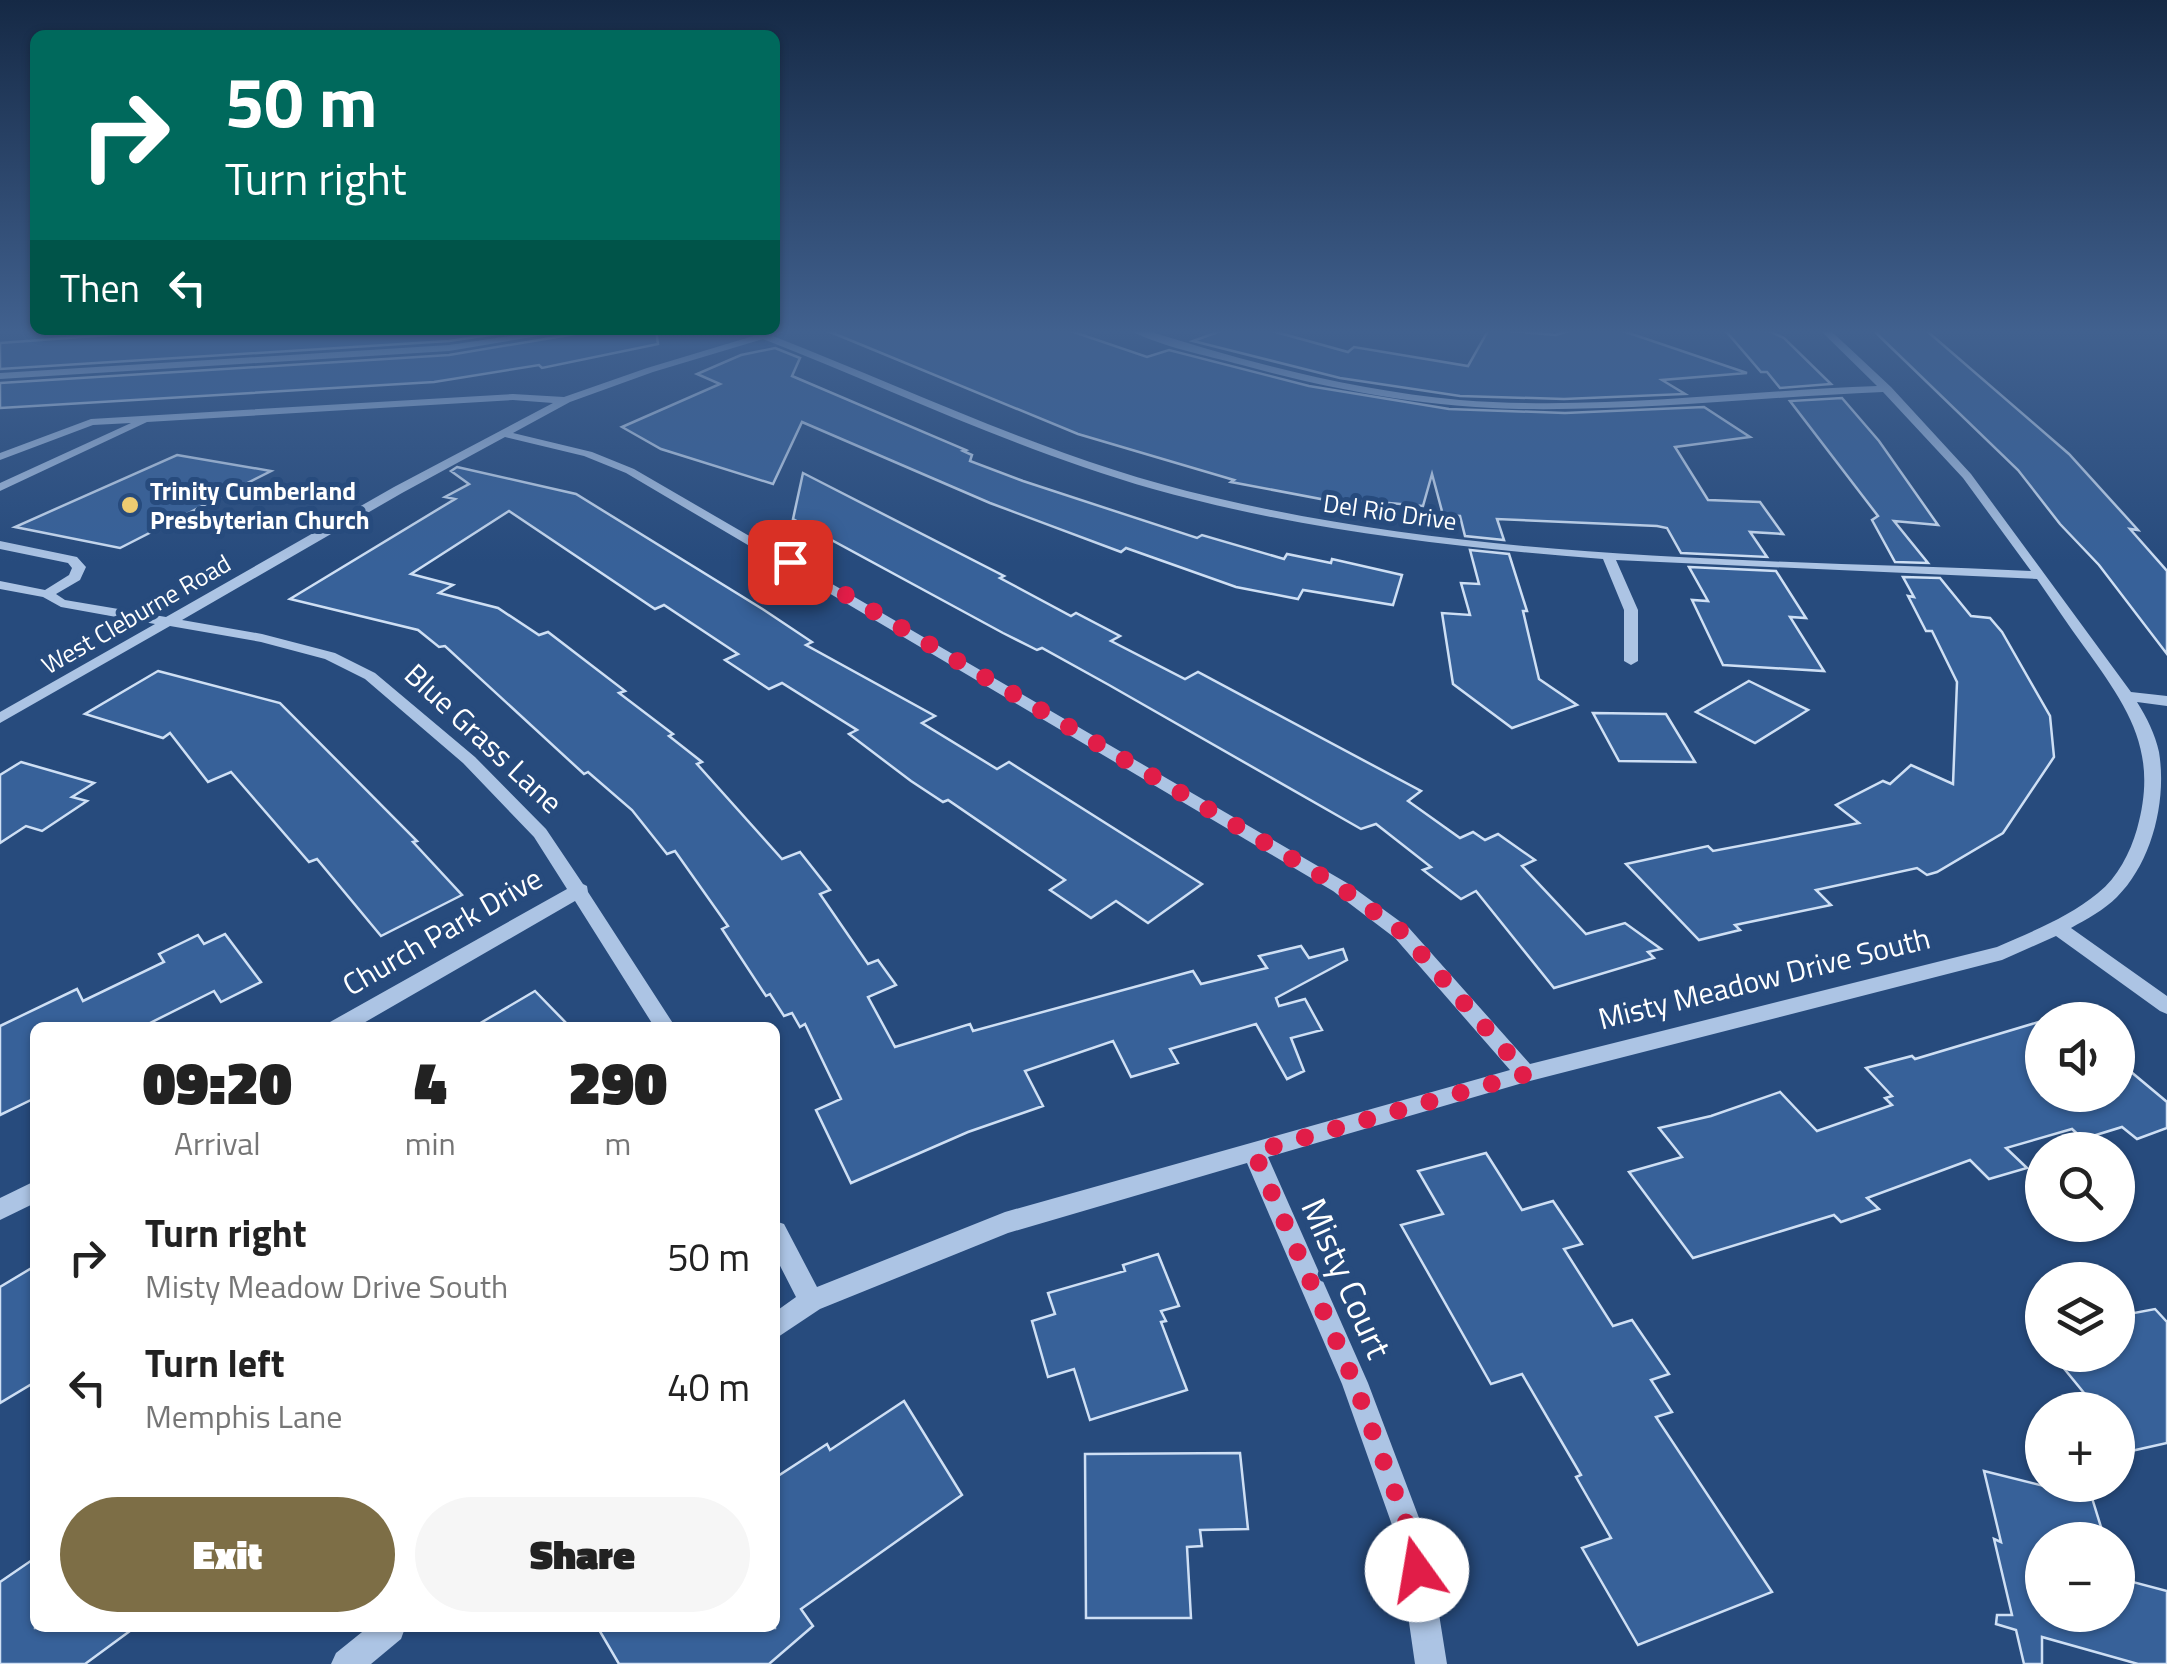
<!DOCTYPE html>
<html lang="en">
<head>
<meta charset="utf-8">
<style>
  body { margin:0; font-family:"Titillium Web",sans-serif; background:#f6f6f6; color:#222; height:100vh; display:flex; flex-direction:column; font-size:38px; white-space:nowrap }
  * { box-sizing:border-box; margin:0 }
  p { font-size:32px; color:#767676 }
  .icon { flex:none; width:55px; height:55px; fill:none; stroke:currentColor; stroke-width:2; stroke-linecap:round; stroke-linejoin:round }
  .map { position:relative; flex:1; overflow:hidden }
  .side { position:absolute; left:30px; top:1022px; width:750px; height:610px; display:flex; flex-direction:column; background:#fff; border-radius:15px; box-shadow:0 2px 8px #0004 }
  .side>* { flex:none }
  .hud { position:absolute; left:30px; top:30px; width:750px; height:305px; border-radius:15px; box-shadow:0 2px 8px #0004; background:#00695c; color:#fff; overflow:hidden }
  .tools { position:absolute; left:2025px; top:1002px; display:grid; gap:20px }
  .tools a { display:grid; place-items:center; width:110px; height:110px; border-radius:50%; background:#fff; box-shadow:0 2px 8px #0004; font-size:50px }
  .pin { position:absolute; display:grid; place-items:center; width:85px; height:85px; color:#fff; margin:-42px; border-radius:20px; box-shadow:0 5px 15px #0006 }
  .me { position:absolute; width:110px; margin:-55px; rotate:347deg; stroke-linejoin:round; filter:drop-shadow(0 0 8px #0008) }
  .turn { display:flex; align-items:center; gap:35px; height:210px; padding:0 30px; font-size:45px }
  .turn .icon { width:130px; height:130px; stroke-width:2.5 }
  .turn b { display:block; font-size:70px; line-height:85px }
  .then { display:flex; align-items:center; height:95px; padding:0 30px; background:#0003; gap:20px; font-size:38px }
  .eta { display:flex; justify-content:space-evenly; align-items:center; height:170px; text-align:center }
  .eta b { font-size:60px; font-weight:800; line-height:70px }
  .cta { display:flex; gap:20px; margin-top:auto; padding:20px 30px }
  .cta a { flex:1; height:115px; border-radius:60px; background:#7d6e46; color:#fff; font-size:40px; font-weight:800; line-height:115px; text-align:center }
  .cta a+a { background:#f6f6f6; color:#222 }
  ul { padding:0; list-style:none }
  li { display:flex; align-items:center; gap:30px; height:130px; padding:0 30px }
  li div { flex:1 }
  li b { display:block; font-size:38px }
  li em { font-style:normal }
  .map>svg:first-child { display:block }
  .building { fill:#376199; stroke:#cedff4; stroke-width:2.5 }
  .lines { fill:none; stroke-linecap:round; stroke-linejoin:round }
  .minor { fill:#acc4e4; fill-rule:evenodd }
  .route { stroke:#e11d48; stroke-width:18; stroke-dasharray:0 32.4 }
  .poi-dot { fill:#edcb71; stroke:#274b7d; stroke-width:4 }
  .labels { text-anchor:middle; dominant-baseline:central; stroke-width:10; stroke-linejoin:round; paint-order:stroke }
  .far-poi-label { font-size:25px; font-weight:bold; fill:#fff; stroke:#274b7d; text-anchor:start }
  .far-street-label { font-size:25px; fill:#fff; stroke:#274b7d }
  .street-label { font-size:30px; fill:#fff; stroke:#274b7d }
  .near-street-label { font-size:35px; fill:#fff; stroke:#274b7d }
</style>
</head>
<body>
<div class="map">
<svg width="2167" height="1664" viewBox="0 0 2167 1664">
  <rect width="100%" height="100%" fill="#274b7d"/>
  <g class="building">
    <polygon points="823,329 1065,329 1147,357 1169,350 1309,386 1449,409 1565,413 1704,407 1750,437 1675,447 1708,500 1760,502 1783,534 1750,532 1767,557 1681,553 1667,528 1657,526 1497,519 1504,540 1465,536 1460,516 1443,515 1432,474 1423,506 1344,499 1342,503 1231,482 1234,480 1078,434"/>
    <polygon points="1226,329 1265,329 1348,352 1354,347 1468,366 1489,329 1556,335 1574,329 1617,329 1747,373 1662,380 1685,394 1564,399 1460,396 1340,378 1193,341"/>
    <polygon points="1872,329 1927,331 2069,454 2138,530 2130,529 2167,571 2167,654 2099,565 2060,524 2018,470"/>
    <polygon points="176,330 223,330 221,332 524,330 449,341 0,369 0,343"/>
    <polygon points="578,330 656,330 658,344 542,368 539,365 434,382 0,408 0,383 449,355 575,334"/>
    <polygon points="1725,330 1769,331 1784,338 1831,384 1780,388 1767,372 1761,372"/>
    <polygon points="775,348 800,358 792,376 966,450 963,451 972,455 970,461 1023,481 1197,538 1202,535 1284,559 1287,554 1331,563 1332,559 1402,575 1393,605 1303,590 1298,599 1236,587 1126,548 1121,552 990,503 802,422 773,484 661,449 622,427 720,384 697,374 741,355"/>
    <polygon points="1842,398 1879,441 1938,525 1894,521 1928,563 1895,562 1872,520 1878,516 1790,401"/>
    <polygon points="177,455 271,471 120,548 15,527"/>
    <polygon points="457,467 576,494 764,610 812,642 806,645 935,716 922,723 997,769 1009,762 1202,884 1148,923 1116,901 1091,918 1050,890 1065,880 948,800 943,802 911,781 849,734 857,730 782,683 769,689 725,660 738,654 664,605 655,609 509,511 411,574 453,585 439,593 498,608 539,635 548,632 625,691 619,693 673,734 669,736 702,762 697,764 782,859 800,852 830,890 820,894 868,964 878,960 896,985 868,997 895,1047 970,1024 973,1031 1193,971 1201,984 1267,968 1259,956 1301,946 1309,958 1343,949 1347,960 1276,998 1279,1006 1305,999 1322,1030 1291,1038 1304,1071 1287,1079 1256,1024 1170,1049 1178,1063 1131,1077 1113,1041 1025,1071 1043,1106 968,1132 851,1183 816,1110 841,1099 805,1024 800,1027 792,1013 784,1016 770,994 766,996 722,929 728,926 675,851 667,854 632,810 588,772 584,774 445,646 439,647 418,630 290,599 455,499 445,497 469,484 451,471"/>
    <polygon points="803,473 1004,576 1000,578 1071,616 1076,613 1120,636 1111,641 1185,679 1198,672 1421,791 1408,801 1460,838 1473,832 1485,840 1498,834 1535,860 1522,866 1586,934 1625,923 1661,949 1648,952 1654,958 1554,988 1476,891 1461,899 1423,870 1431,867 1376,824 1361,829 1109,685 1042,648 1037,650 1003,633 793,519"/>
    <polygon points="1470,550 1509,554 1527,611 1523,611 1539,679 1577,705 1512,728 1453,684 1442,613 1470,615 1461,583 1479,584"/>
    <polygon points="1689,567 1776,571 1806,618 1790,617 1824,671 1723,665 1692,600 1708,601"/>
    <polygon points="1903,577 1940,578 1971,616 1990,618 2002,632 2050,716 2054,757 2003,833 1937,872 1927,875 1917,868 1816,890 1831,905 1735,925 1740,930 1699,940 1626,864 1708,846 1713,851 1859,823 1836,805 1883,781 1890,784 1911,765 1953,784 1957,682 1932,631 1926,631 1908,596 1914,597"/>
    <polygon points="158,671 280,703 417,841 413,842 462,895 381,936 317,859 309,862 231,772 208,782 170,733 163,738 85,714"/>
    <polygon points="1749,681 1808,710 1755,743 1696,712"/>
    <polygon points="1593,713 1666,714 1695,762 1619,761"/>
    <polygon points="21,762 94,783 72,797 87,801 42,831 26,826 0,843 0,775"/>
    <polygon points="225,934 261,982 221,1002 214,991 140,1028 35,1028 35,1098 0,1115 0,1026 77,989 83,1001 164,962 159,954 198,935 204,944"/>
    <polygon points="535,991 571,1028 472,1028"/>
    <polygon points="2042,1021 2042,1095 2118,1095 2118,1061 2167,1102 2167,1128 2137,1139 2122,1127 2083,1139 2072,1129 2006,1148 2027,1168 1989,1179 1970,1160 1867,1198 1879,1209 1841,1222 1834,1215 1693,1258 1629,1172 1682,1157 1659,1128 1711,1116 1780,1092 1817,1131 1892,1105 1885,1098 1892,1096 1866,1068 1912,1056 1915,1059"/>
    <polygon points="1486,1153 1522,1210 1553,1201 1582,1244 1564,1249 1613,1326 1632,1320 1669,1374 1651,1380 1672,1412 1656,1417 1772,1592 1638,1645 1582,1548 1611,1538 1576,1477 1581,1475 1522,1374 1491,1384 1401,1225 1443,1214 1418,1171"/>
    <polygon points="1158,1254 1179,1306 1161,1311 1166,1321 1161,1322 1187,1390 1090,1420 1074,1369 1048,1377 1032,1321 1055,1314 1048,1293 1125,1271 1123,1265"/>
    <polygon points="35,1266 35,1382 0,1403 0,1287"/>
    <polygon points="2155,1309 2167,1322 2167,1443 2131,1451 2118,1434 2118,1410 2098,1410 2053,1355 2118,1355 2118,1316"/>
    <polygon points="904,1401 962,1495 801,1609 813,1626 769,1664 619,1664 598,1628 775,1628 775,1478 827,1444 830,1450"/>
    <polygon points="1240,1453 1248,1529 1200,1530 1202,1546 1187,1547 1191,1618 1086,1618 1085,1454"/>
    <polygon points="1984,1471 2092,1498 2105,1540 2042,1540 2042,1615 2118,1615 2118,1578 2167,1591 2167,1664 2138,1664 2042,1637 2042,1664 2024,1664 2016,1630 1996,1624 1997,1615 2012,1615 1994,1539 2001,1542"/>
    <polygon points="35,1558 35,1628 134,1628 85,1664 0,1664 0,1582"/>
  </g>
  <g class="lines">
    <g class="minor">
      <path d="M776,329H791L773,336C918,393 1060,462 1212,497C1480,561 1758,559 2031,571L1963,478L1883,392C1762,397 1641,411 1519,409C1426,407 1332,390 1242,365C1205,355 1161,347 1127,329H1142C1246,362 1351,390 1460,400C1599,411 1739,391 1877,386L1819,329H1829L1891,387L1971,474L2131,692L2167,696V706L2137,702C2147,718 2155,734 2159,752C2167,801 2152,862 2117,897C2104,910 2087,919 2071,928L2167,996V1014L2160,1011L2056,936L2002,960L1526,1082L1268,1157L1368,1383L1427,1539L1447,1664H1415L1397,1539L1342,1384L1247,1163L1008,1233L820,1309L775,1339V1312L796,1297L775,1256V1221L784,1224L817,1287L1005,1212L1510,1070L1395,938L1333,891L626,473L584,456L505,437L402,493L182,620L262,634L335,653L375,673L475,757L546,829L583,884L587,886L588,892L676,1028H655L575,901L355,1028H327L330,1022L567,889L534,837L463,763L365,679L325,659L261,642L170,626L0,723V712L155,624L61,607L43,597L0,589V581L45,590L69,575L72,568L68,563L0,549V541L77,557L86,567L80,580L56,594L65,600L166,617L394,487L553,403L513,400L147,422L0,491V483L131,423L93,425L0,460V453L91,419L513,394L564,397L647,368ZM763,339C893,390 1019,451 1153,489C1300,530 1451,547 1603,559L1624,610V661L1631,665L1638,661V610L1616,560L2037,579C2053,602 2068,625 2085,648C2128,708 2159,751 2137,829C2130,853 2118,877 2098,893C2069,917 2031,932 1997,947L1530,1064L1409,928L1347,883L634,469L592,452L513,433L570,402L653,372Z"/>
      <polygon points="550,330 574,330 449,351 0,379 0,373 449,345"/>
      <polygon points="35,1181 35,1203 0,1220 0,1198"/>
      <polygon points="367,1628 405,1628 401,1639 371,1664 331,1664 336,1653"/>
    </g>
  </g>
  <linearGradient id="sky" x2="0" y2="1"><stop stop-color="#152945"/><stop offset="0.59" stop-color="#41618f"/><stop offset="1" stop-color="#41618f" stop-opacity="0"/></linearGradient>
  <rect width="2167" height="562" fill="url(#sky)"/>
  <g class="lines">
    <polyline class="route" points="790,562 1340,887 1402,932 1526,1074 1254,1152 1355,1384 1412,1539 1417,1570"/>
  </g>
  <circle class="poi-dot" cx="130" cy="505" r="10"/>
  <g class="labels">
    <g class="far-poi-label">
      <text x="150" y="491">Trinity Cumberland<tspan x="150" dy="29">Presbyterian Church</tspan></text>
    </g>
    <g class="far-street-label">
      <text transform="translate(1390 512) rotate(8)">Del Rio Drive</text>
      <text transform="translate(136 614) rotate(-30)">West Cleburne Road</text>
    </g>
    <g class="street-label">
      <text transform="translate(484 738) rotate(43)">Blue Grass Lane</text>
      <text transform="translate(442 931) rotate(-30)">Church Park Drive</text>
      <text transform="translate(1764 978) rotate(-14)">Misty Meadow Drive South</text>
    </g>
    <g class="near-street-label">
      <text transform="translate(1347 1278) rotate(66)">Misty Court</text>
    </g>
  </g>
</svg>
<div class="tools">
<a><svg class="icon" aria-label="sound" viewBox="0 0 24 24"><path d="M4 9h4l5-4v14l-5-4H4zM17 9q2 3 0 6"/></svg></a>
<a><svg class="icon" aria-label="search" viewBox="0 0 24 24"><circle cx="10" cy="10" r="6"/><path d="M15 15l6 6"/></svg></a>
<a><svg class="icon" aria-label="layers" viewBox="0 0 24 24"><path d="M12 4l9 5-9 5-9-5zM3 14l9 5 9-5"/></svg></a>
<a>+</a>
<a>−</a>
</div>
<div class="pin" style="left:790px;top:562px;background:#d93025"><svg class="icon" aria-label="arrive" viewBox="0 0 24 24"><path d="M6 21V4h12l-3 4 3 4H6"/></svg></div>
<svg class="me" style="left:1417px;top:1570px" viewBox="-20 -20 40 40"><circle r="19" fill="#fff"/><path d="M0-13L10 11 0 6-10 11z" fill="#e11d48"/></svg>
<div class="hud">
<div class="turn"><svg class="icon" aria-label="right" viewBox="0 0 24 24"><path d="M7 20v-9h11M14 6l5 5-5 5"/></svg><div><b>50 m</b>Turn right</div></div>
<div class="then">Then<svg class="icon" aria-label="left" viewBox="0 0 24 24"><path d="M17 20v-9H6M10 6l-5 5 5 5"/></svg></div>
</div>
<section class="side">
<div class="eta">
<div><b>09:20</b><p>Arrival</p></div>
<div><b>4</b><p>min</p></div>
<div><b>290</b><p>m</p></div>
</div>
<ul>
<li><svg class="icon" aria-label="right" viewBox="0 0 24 24"><path d="M7 20v-9h11M14 6l5 5-5 5"/></svg><div><b>Turn right</b><p>Misty Meadow Drive South</p></div><em>50 m</em></li>
<li><svg class="icon" aria-label="left" viewBox="0 0 24 24"><path d="M17 20v-9H6M10 6l-5 5 5 5"/></svg><div><b>Turn left</b><p>Memphis Lane</p></div><em>40 m</em></li>
</ul>
<div class="cta"><a>Exit</a><a>Share</a></div>
</section>
</div>
</body>
</html>
